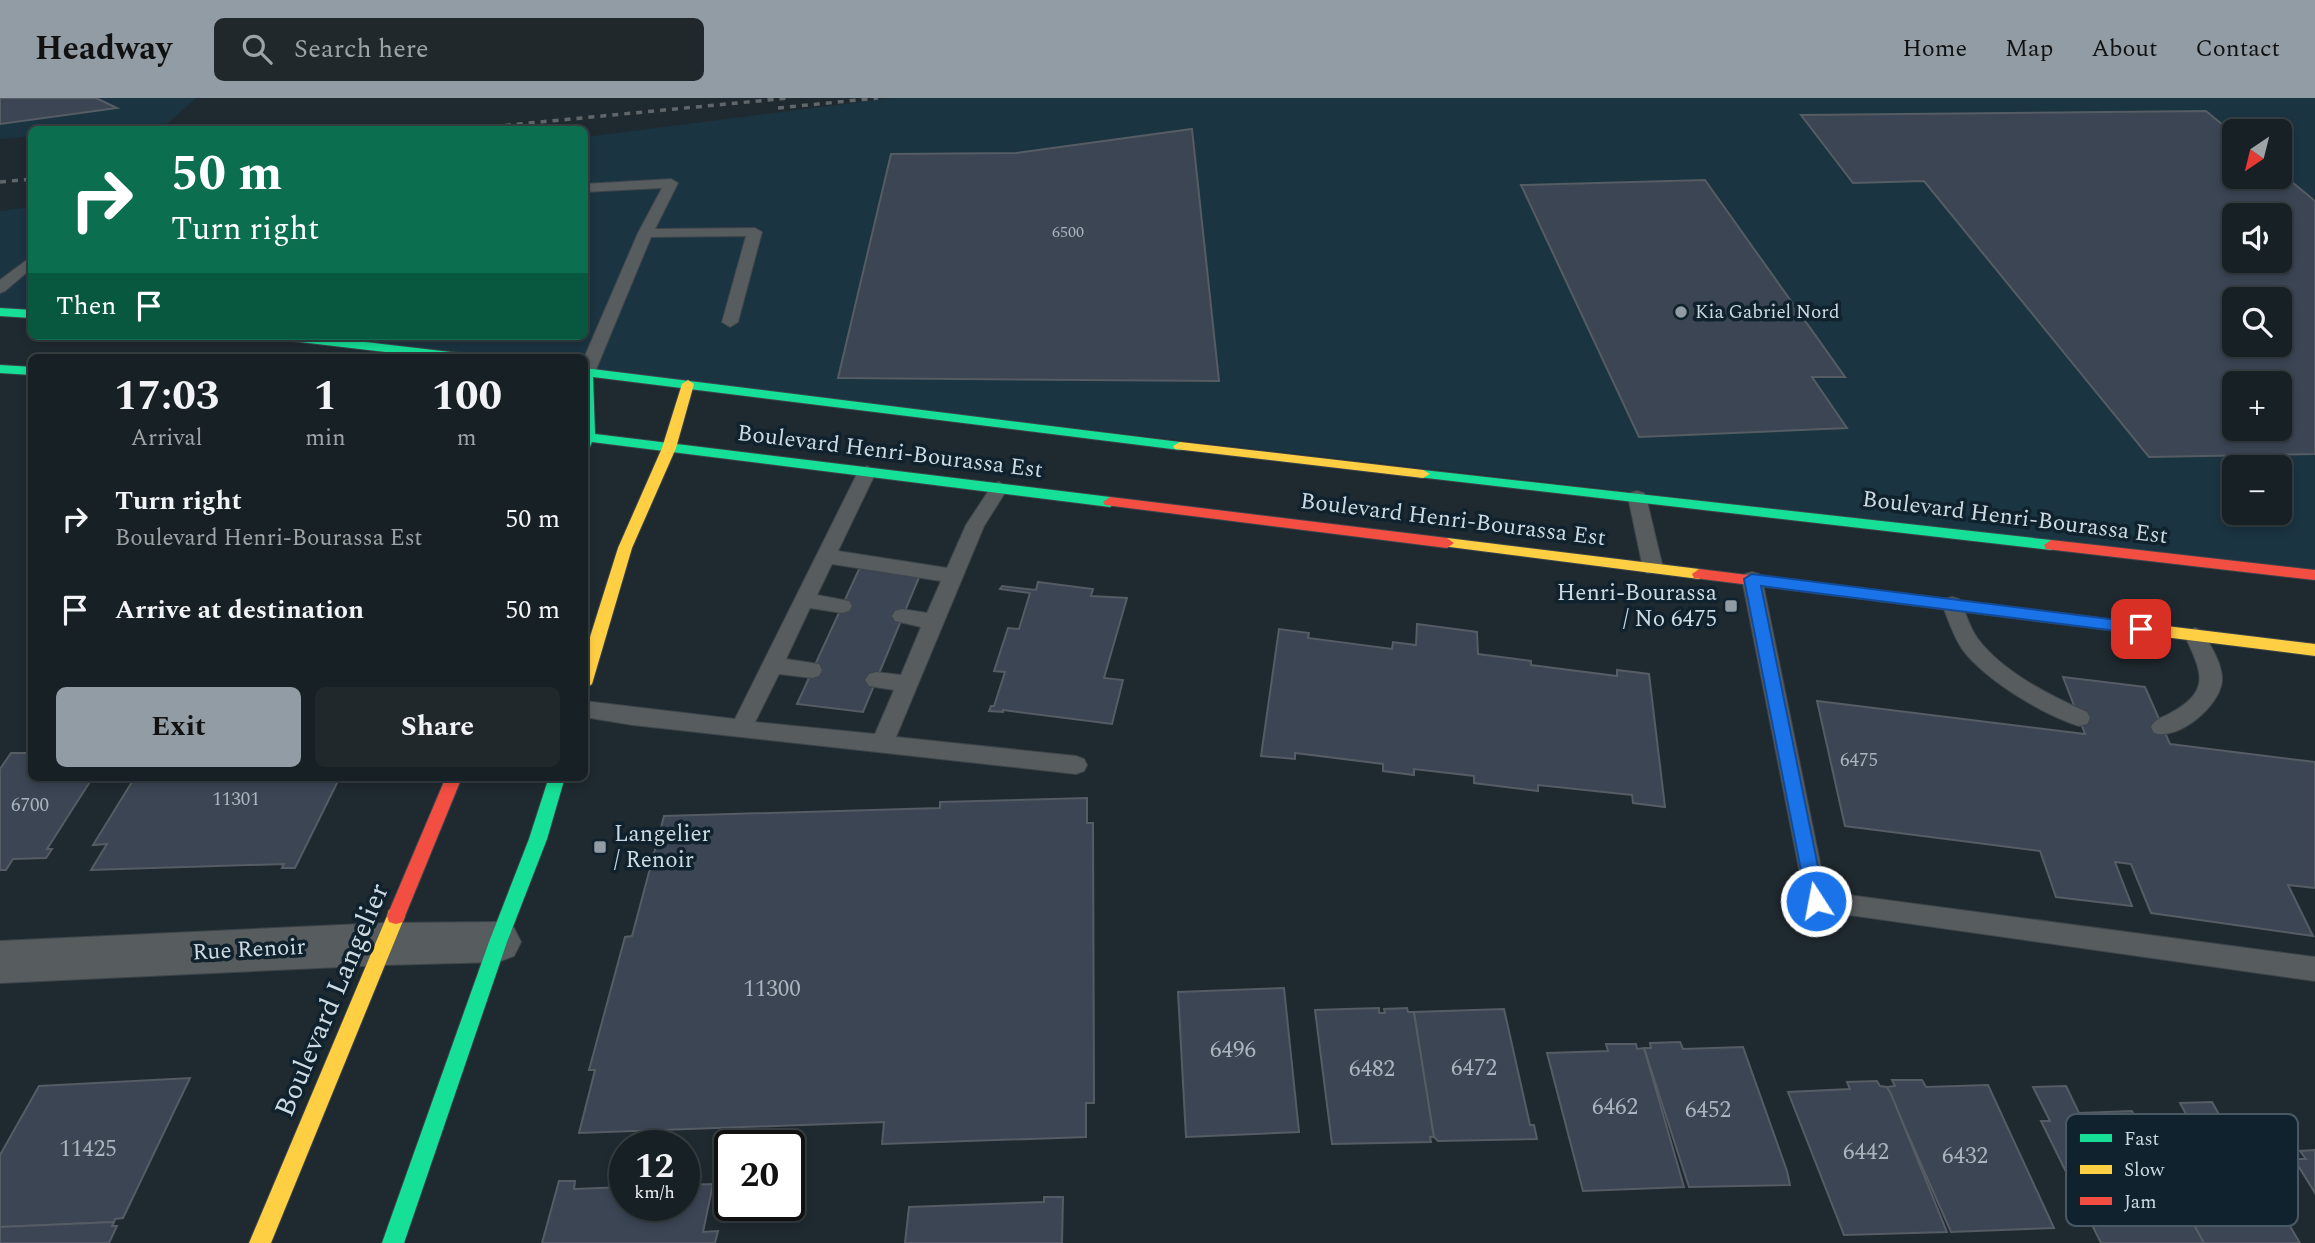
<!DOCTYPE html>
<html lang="en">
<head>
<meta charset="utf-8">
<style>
  body { margin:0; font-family:Spectral,serif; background:#20282c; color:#f1f3f6; height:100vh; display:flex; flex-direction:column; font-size:26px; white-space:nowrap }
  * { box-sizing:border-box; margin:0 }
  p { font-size:23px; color:#9ea3a6 }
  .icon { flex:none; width:38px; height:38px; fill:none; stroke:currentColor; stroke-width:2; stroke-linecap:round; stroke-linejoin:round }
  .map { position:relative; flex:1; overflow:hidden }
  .sheet { position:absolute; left:28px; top:256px; width:560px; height:427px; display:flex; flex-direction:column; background:#172024; border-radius:10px; box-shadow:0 4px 10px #0003,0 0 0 2px #363e41 }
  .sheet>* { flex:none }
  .banner { position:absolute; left:28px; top:28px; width:560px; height:214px; border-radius:10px; box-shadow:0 4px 10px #0003,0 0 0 2px #363e41; background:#0b6e4f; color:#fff; overflow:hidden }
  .needle { width:46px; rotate:215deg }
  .buttons { position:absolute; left:2222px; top:21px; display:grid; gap:14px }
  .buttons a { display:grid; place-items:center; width:70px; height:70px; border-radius:10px; background:#172024; box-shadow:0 4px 10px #0003,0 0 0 2px #363e41; font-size:35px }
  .speed { position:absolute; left:609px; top:1032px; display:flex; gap:14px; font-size:35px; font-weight:700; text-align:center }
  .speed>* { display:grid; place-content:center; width:91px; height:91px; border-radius:50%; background:#172024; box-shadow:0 4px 10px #0003,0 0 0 2px #363e41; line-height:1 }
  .speed small { font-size:18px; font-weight:400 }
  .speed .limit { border:4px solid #111; border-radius:10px; background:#fff; color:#111 }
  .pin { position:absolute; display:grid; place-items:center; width:60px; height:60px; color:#fff; margin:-30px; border-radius:14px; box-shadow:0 4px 10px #0006 }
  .me { position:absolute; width:77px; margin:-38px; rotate:349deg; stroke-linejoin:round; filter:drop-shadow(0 0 5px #0008) }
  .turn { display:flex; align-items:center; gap:24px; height:147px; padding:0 28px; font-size:32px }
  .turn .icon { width:91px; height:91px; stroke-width:2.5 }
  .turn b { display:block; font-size:49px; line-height:60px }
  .then { display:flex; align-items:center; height:66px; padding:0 28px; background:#0003; gap:14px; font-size:26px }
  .eta { display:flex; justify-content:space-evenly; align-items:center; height:119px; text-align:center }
  .eta b { font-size:42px; font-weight:700; line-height:49px }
  .action { display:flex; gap:14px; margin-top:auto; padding:14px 28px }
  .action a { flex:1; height:80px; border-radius:10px; background:#919ca4; color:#111; font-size:28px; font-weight:700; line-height:80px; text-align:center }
  .action a+a { background:#20282c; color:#f1f3f6 }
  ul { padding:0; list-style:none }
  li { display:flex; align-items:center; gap:21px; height:91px; padding:0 28px }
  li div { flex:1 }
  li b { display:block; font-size:26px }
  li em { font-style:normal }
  header { display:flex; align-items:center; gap:42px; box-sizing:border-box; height:98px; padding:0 35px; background:#919ca4; color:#111 }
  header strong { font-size:33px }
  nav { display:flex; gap:38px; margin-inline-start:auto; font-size:24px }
  .search { width:490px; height:63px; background:#20282c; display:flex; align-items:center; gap:18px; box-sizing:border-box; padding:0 24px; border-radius:10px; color:#9ea3a6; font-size:26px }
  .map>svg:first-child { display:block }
  .built { fill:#1b3441; fill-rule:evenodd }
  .building { fill:#3b4554; stroke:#555c63; stroke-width:2; fill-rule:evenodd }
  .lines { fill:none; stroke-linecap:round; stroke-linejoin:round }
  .lane-casing { stroke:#3d454b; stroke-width:2 }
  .street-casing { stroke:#3d454b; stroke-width:2 }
  .fast-casing { stroke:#3d454b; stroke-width:2 }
  .slow-casing { stroke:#3d454b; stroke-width:2 }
  .jam-casing { stroke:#3d454b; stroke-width:2 }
  .lane { fill:#575c5e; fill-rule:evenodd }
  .street { fill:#575c5e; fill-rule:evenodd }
  .fast { fill:#16e098; fill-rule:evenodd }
  .slow { fill:#ffcf43; fill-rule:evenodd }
  .jam { fill:#f24e42; fill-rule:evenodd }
  .rail { stroke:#606669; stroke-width:3.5; stroke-dasharray:6 6; stroke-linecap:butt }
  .route { fill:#1a73e8; stroke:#114b97; stroke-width:2 }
  .poi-dot { fill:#919ca4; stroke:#0f222d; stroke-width:2.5 }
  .labels { text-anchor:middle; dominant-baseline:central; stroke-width:7; stroke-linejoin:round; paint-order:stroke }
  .far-number-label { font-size:16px; fill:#a9b5be }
  .far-poi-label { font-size:19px; fill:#cedae2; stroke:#0f222d; text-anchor:start }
  .number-label { font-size:19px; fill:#a9b5be }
  .street-label { font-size:23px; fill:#cedae2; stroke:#0f222d }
  .poi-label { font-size:23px; fill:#cedae2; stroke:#0f222d; text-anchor:end }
  .near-number-label { font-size:23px; fill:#a9b5be }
  .near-street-label { font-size:28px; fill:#cedae2; stroke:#0f222d }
  .key { fill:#0f222d; stroke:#485963; stroke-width:2 }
  .key-label { font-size:19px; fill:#cedae2 }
</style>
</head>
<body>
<header>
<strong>Headway</strong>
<div class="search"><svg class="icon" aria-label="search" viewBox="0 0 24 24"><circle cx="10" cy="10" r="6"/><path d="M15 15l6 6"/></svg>Search here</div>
<nav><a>Home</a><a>Map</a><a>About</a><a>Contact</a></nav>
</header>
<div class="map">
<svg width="2315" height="1145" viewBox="0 0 2315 1145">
  <rect width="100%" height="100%" fill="#1f2a30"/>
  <g class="built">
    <polygon points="0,0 196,0 168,25 104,32 32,32 31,38 0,41"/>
    <path d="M892,0H2315V472L585,274L584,259H454L271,238H584L585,39ZM2235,33H2280V79H2235ZM2235,117H2280V163H2235ZM2235,201H2280V247H2235ZM2235,285H2280V331H2235ZM2235,369H2280V415H2235Z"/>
    <polygon points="31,109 31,219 0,218 0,113"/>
  </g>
  <g class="building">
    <polygon points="0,0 96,0 117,10 0,26"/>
    <path d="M2206,13L2235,37V79H2280V74L2315,103V356L2149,359L1924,83L1853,85L1801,17ZM2235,117H2280V163H2235ZM2235,201H2280V247H2235ZM2235,285H2280V331H2235Z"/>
    <polygon points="1192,31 1219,283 838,280 891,56 1016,55"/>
    <polygon points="1705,82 1845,279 1812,279 1847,330 1639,339 1521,87"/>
    <polygon points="860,469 920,477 863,614 797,606"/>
    <polygon points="1038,484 1093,491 1091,498 1127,500 1104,580 1123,582 1112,626 1003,612 1003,614 989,613 991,608 994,608 1005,574 994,573 1008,530 1019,531 1030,495 1000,491 1002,488 1036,492"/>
    <polygon points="1417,526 1477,534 1478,556 1531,563 1531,567 1617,578 1617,572 1649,576 1665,709 1633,705 1632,697 1538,687 1538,693 1474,685 1474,678 1414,671 1414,677 1383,673 1383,666 1295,655 1295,661 1261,658 1279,531 1309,535 1308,540 1392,551 1393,544 1416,547"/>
    <polygon points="2063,579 2145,589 2170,646 2315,664 2315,790 2288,787 2313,838 2151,815 2131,766 2115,764 2132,808 2056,799 2040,753 1845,728 1817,603 2085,636"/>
    <polygon points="11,655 32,655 32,679 93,679 47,751 52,751 46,760 13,761 6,772 0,772 0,671"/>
    <polygon points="135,679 340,679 295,770 282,770 284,766 91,772 107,746 93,747"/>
    <polygon points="1087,700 1087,725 1093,725 1094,1005 1086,1005 1086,1039 882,1046 884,1024 579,1035 595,972 589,972 625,839 632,838 664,718 940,710 940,704"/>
    <polygon points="1284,890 1299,1034 1186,1039 1178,894"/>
    <polygon points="1379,910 1379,915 1385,915 1384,911 1407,910 1408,914 1414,914 1434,1039 1430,1039 1431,1044 1332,1046 1315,912"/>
    <polygon points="1504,911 1530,1027 1534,1027 1537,1041 1438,1043 1434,1039 1414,914"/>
    <polygon points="1680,944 1683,951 1743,949 1787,1073 1790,1087 1689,1089 1644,950 1651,950 1650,945"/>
    <polygon points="1606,946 1636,946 1637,951 1644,950 1684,1089 1583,1093 1547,955 1608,953"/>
    <polygon points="190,980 123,1120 115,1121 114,1124 0,1129 0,1057 39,988"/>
    <polygon points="1892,982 1922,982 1926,989 1988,987 2054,1130 1951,1134 1887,989 1895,988"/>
    <polygon points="1877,983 1880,988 1887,989 1891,996 1947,1134 1844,1137 1788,994 1850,991 1847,984"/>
    <polygon points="2066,988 2079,1015 2132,1013 2204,1145 2101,1145 2041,1023 2050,1023 2033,989"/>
    <polygon points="2212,1004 2220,1018 2224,1017 2300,1145 2204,1145 2136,1020 2187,1018 2180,1005"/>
    <polygon points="2315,1052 2315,1095 2294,1061 2306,1061 2300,1053"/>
    <polygon points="559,1083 575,1083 574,1091 625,1089 625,1108 684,1108 684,1087 713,1086 703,1134 718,1133 715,1145 542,1145"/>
    <polygon points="1044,1099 1063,1099 1062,1145 905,1145 909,1109 1044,1104"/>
    <polygon points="114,1124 112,1128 117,1128 109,1145 0,1145 0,1129"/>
  </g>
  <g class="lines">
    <g class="lane-casing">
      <g id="lane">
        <polygon points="671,81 678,85 655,131 755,130 762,134 738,224 730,229 722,224 746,138 651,139 595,274 593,278 584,278 584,260 638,135 662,90 584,94 584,86"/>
        <polygon points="32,158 32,170 5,193 0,195 0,182"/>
        <path d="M867,368L876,374L838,453L947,470L966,427L993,386L999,384L1008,390L984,428L896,639L1076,658L1084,661L1087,667L1084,673L1076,676L633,627L584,619V603L735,621L858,374ZM832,466L941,483L927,515L902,511L895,513L892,518L895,523L921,529L901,577L876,574L869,576L865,582L869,588L894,592L875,636L755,624L779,576L812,580L819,578L822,572L819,566L786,561L810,510L842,515L849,513L852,508L849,503L817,497Z"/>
        <polygon points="1637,393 1644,395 1646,399 1663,470 1660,475 1646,475 1643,470 1628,399 1630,395"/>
        <polygon points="1752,474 1759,476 1762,481 1826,794 2315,859 2315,883 1807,811 1742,481 1745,476"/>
        <path d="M1952,499L1959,501C1966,514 1969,529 1978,541C2003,574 2049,597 2087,614L2090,620L2087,626L2079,628C2042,616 1985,582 1962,551C1953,537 1948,521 1942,506L1945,501Z"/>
        <path d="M2195,530L2202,533C2210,547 2223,566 2222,583C2220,608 2178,643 2154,635L2151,629C2155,621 2161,620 2169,616C2212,593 2202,575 2185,538L2188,533Z"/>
      </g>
    </g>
    <g class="street-casing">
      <polygon id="street" points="498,824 514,830 521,844 514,858 498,864 384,867 0,885 0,843 384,825"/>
    </g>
    <g class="fast-casing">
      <g id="fast">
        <polygon points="0,210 32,212 32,220 0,218"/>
        <polygon points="277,238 314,238 459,255 465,259 428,259 283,242"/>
        <polygon points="0,267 32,269 32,277 0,275"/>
        <polygon points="584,270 1180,344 1187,348 1180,352 593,279 595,336 1110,399 1117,404 1110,409 592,344 589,351 584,352"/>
        <polygon points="1423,372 2051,442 2058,447 2051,452 1418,379 1416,376"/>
        <polygon points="549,679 565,679 547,741 507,844 404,1145 382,1145 489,844 529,741"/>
      </g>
    </g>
    <g class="slow-casing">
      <g id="slow">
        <polygon points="688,282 694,286 676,350 632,450 592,586 584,592 584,558 618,450 662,350 682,286"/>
        <polygon points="1180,344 1423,372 1430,376 1423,380 1175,351 1173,348"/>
        <polygon points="1447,440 1699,471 1706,476 1699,481 1442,448 1440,445 1442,442"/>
        <polygon points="1862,491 2315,546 2315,558 1862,501 1855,496"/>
        <polygon points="396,810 403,812 405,818 271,1145 249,1145 387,818 389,812"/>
      </g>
    </g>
    <g class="jam-casing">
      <g id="jam">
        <polygon points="1110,399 1447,440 1454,445 1447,450 1105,407 1103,404"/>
        <polygon points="2051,442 2315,472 2315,482 2046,451 2044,447"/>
        <polygon points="1699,471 1862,491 1869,496 1862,501 1694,480 1692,476"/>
        <polygon points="446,679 462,679 405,818 403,824 396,826 389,824 387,818"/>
      </g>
    </g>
    <use href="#lane" class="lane"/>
    <use href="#street" class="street"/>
    <use href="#fast" class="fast"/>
    <use href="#slow" class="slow"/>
    <use href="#jam" class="jam"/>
    <g class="rail">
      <polyline points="778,10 878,0"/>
      <polyline points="457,32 789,0"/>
      <polyline points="0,84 32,81"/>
    </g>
  </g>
  <polygon class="route" points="1752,476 2141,525 2149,531 2141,536 1761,488 1825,803 1822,809 1816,811 1809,809 1807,803 1744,481"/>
  <g class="poi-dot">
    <circle cx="1681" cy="214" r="7"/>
    <rect x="1724" y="501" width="14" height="14" rx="3.5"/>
    <rect x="593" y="742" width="14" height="14" rx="3.5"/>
  </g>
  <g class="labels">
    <g class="far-number-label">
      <text x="1068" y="134">6500</text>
    </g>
    <g class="far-poi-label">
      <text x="1695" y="214">Kia Gabriel Nord</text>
    </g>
    <g class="number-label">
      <text x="1859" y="662">6475</text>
      <text x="236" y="701">11301</text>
      <text x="30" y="707">6700</text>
    </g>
    <g class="street-label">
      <text transform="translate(890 354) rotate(7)">Boulevard Henri-Bourassa Est</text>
      <text transform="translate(2015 420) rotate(7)">Boulevard Henri-Bourassa Est</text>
      <text transform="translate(1453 422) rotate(7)">Boulevard Henri-Bourassa Est</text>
      <text transform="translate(249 852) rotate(-3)">Rue Renoir</text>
    </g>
    <g class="poi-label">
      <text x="1717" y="495">Henri-Bourassa<tspan x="1717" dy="26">/ No 6475</tspan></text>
      <text x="614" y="736" text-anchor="start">Langelier<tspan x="614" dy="26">/ Renoir</tspan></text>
    </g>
    <g class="near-number-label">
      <text x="772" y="891">11300</text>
      <text x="1233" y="952">6496</text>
      <text x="1474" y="970">6472</text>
      <text x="1372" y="971">6482</text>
      <text x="1615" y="1009">6462</text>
      <text x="1708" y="1012">6452</text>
      <text x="88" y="1051">11425</text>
      <text x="1866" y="1054">6442</text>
      <text x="1965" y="1058">6432</text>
    </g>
    <g class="near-street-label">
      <text transform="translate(332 902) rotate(-67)">Boulevard Langelier</text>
    </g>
  </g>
  <rect x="2066" y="1016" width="232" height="112" rx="10" class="key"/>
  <rect x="2080" y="1036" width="32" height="8" fill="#16e098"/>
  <rect x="2080" y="1067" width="32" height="9" fill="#ffcf43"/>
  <rect x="2080" y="1099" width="32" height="8" fill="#f24e42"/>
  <g class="key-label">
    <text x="2124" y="1047">Fast</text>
    <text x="2124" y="1078">Slow</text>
    <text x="2124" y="1110">Jam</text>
  </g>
</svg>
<div class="buttons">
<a><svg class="needle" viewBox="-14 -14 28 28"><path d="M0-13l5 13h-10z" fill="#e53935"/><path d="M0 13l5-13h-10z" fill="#9ea3a6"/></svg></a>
<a><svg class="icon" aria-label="sound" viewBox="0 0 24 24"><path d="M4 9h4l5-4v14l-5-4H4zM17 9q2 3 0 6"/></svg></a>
<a><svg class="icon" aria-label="search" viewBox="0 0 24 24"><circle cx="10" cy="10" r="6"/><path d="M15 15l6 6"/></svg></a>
<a>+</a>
<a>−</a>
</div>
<div class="speed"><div>12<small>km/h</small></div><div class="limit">20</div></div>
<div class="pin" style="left:2141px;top:531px;background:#d93025"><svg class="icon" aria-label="arrive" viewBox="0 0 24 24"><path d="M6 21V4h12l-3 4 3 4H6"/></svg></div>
<svg class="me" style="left:1816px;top:803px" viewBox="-20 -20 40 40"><circle r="17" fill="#1a73e8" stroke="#fff" stroke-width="3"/><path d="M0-11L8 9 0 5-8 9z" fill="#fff"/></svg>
<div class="banner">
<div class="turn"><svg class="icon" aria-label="right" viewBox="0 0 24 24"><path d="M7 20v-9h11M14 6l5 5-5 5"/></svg><div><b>50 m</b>Turn right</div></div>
<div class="then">Then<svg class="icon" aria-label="arrive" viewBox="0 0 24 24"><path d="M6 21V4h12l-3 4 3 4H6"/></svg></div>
</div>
<section class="sheet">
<div class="eta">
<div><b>17:03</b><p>Arrival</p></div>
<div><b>1</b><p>min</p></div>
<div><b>100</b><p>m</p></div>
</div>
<ul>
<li><svg class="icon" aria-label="right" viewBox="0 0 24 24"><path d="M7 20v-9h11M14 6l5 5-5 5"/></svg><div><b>Turn right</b><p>Boulevard Henri-Bourassa Est</p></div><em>50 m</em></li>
<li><svg class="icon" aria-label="arrive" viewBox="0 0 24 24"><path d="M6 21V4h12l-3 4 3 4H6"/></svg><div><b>Arrive at destination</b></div><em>50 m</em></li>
</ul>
<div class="action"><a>Exit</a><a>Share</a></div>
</section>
</div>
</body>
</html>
